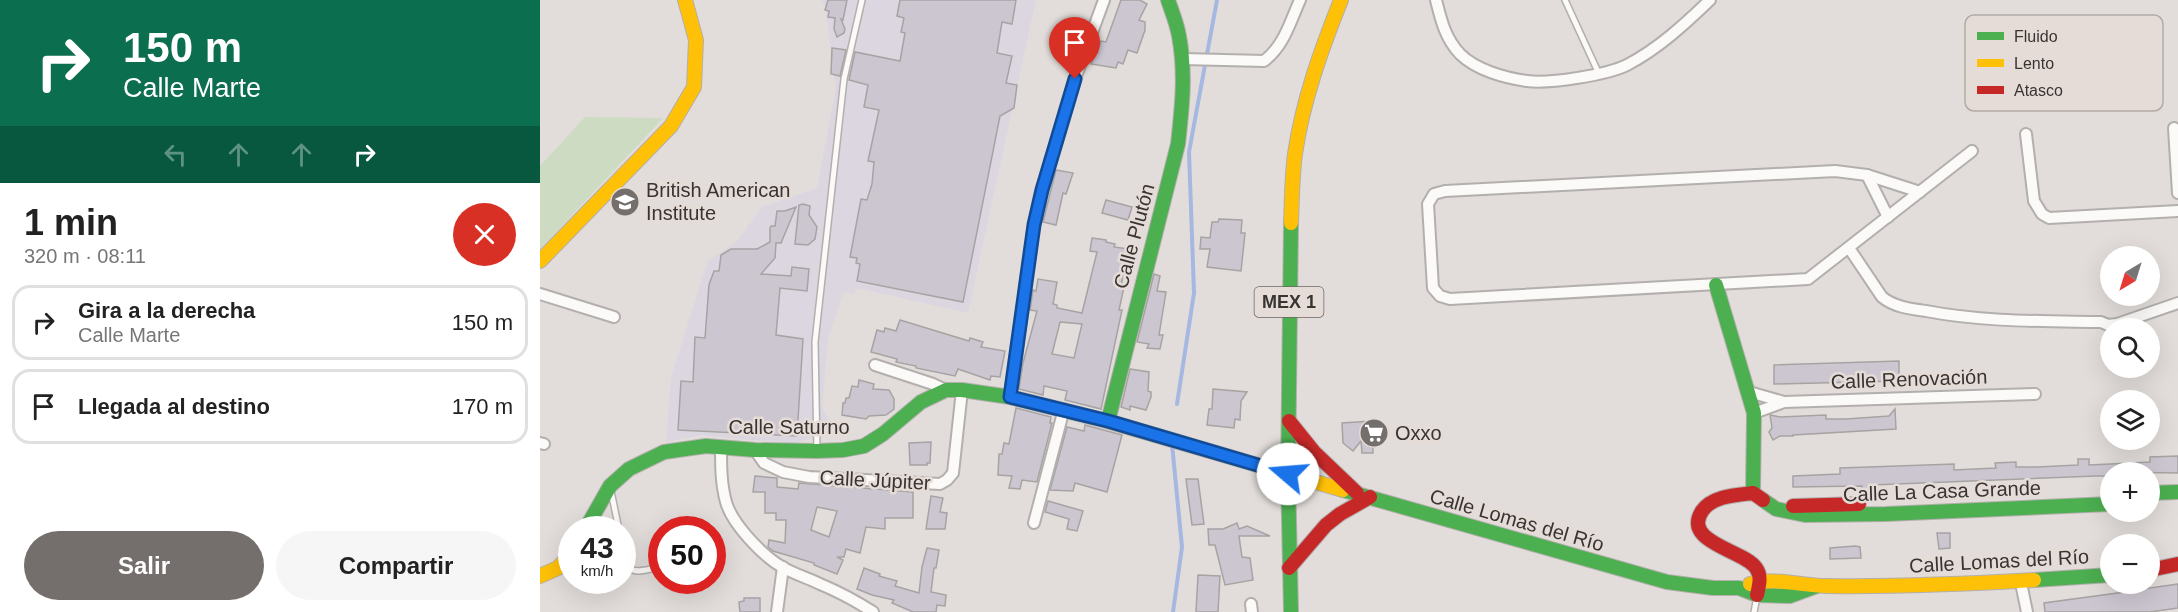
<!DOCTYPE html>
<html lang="es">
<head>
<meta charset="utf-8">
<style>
  body { margin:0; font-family:Helvetica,sans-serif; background:#f6f6f6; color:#222; height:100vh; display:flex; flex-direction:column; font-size:22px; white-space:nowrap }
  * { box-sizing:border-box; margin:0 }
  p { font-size:20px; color:#767676 }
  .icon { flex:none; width:33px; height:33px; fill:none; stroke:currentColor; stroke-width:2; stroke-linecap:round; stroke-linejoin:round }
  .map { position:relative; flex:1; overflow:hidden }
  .sheet { display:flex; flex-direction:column; background:#fff; width:540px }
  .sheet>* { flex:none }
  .banner { background:#0b6e4f; color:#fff; overflow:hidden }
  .needle { width:39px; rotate:218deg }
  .tools { position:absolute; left:1560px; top:246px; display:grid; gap:12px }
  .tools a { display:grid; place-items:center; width:60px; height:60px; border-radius:50%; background:#fff; box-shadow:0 6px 24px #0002; font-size:30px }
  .speed { position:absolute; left:18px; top:516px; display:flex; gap:12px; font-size:30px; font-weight:700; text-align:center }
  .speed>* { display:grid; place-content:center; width:78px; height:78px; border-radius:50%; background:#fff; box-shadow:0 6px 24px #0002; line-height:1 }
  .speed small { font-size:15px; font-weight:400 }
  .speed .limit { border:9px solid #d22; background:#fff; color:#111 }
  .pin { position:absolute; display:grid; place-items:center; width:51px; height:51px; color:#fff; margin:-62px -26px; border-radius:50% 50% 50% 0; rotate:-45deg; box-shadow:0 0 6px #0007 }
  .pin .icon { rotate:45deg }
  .me { position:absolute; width:66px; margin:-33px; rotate:288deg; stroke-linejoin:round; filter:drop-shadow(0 0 4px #0008) }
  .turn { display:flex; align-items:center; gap:21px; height:126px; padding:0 24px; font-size:27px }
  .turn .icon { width:78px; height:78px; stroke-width:2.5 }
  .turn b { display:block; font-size:42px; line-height:51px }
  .lanes { display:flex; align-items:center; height:57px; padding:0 24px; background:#0003; justify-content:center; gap:30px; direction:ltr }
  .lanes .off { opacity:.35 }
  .round { display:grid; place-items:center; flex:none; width:63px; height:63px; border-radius:32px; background:#f6f6f6 }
  .summary { display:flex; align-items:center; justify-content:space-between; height:102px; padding:0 24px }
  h1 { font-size:36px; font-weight:700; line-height:45px }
  .action { display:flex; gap:12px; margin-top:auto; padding:12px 24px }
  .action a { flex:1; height:69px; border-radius:36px; background:#746f6d; color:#fff; font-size:24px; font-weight:700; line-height:69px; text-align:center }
  .action a+a { background:#f6f6f6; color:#222 }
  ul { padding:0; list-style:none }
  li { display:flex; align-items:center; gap:18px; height:75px; margin:0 12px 9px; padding:0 12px; border:3px solid #e0e0e0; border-radius:18px }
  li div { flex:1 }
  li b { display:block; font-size:22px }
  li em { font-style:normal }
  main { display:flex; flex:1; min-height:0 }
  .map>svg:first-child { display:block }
  .industrial { fill:#dcd6e1 }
  .green { fill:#cddbc2 }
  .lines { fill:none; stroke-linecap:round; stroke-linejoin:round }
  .stream { stroke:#a5b8e1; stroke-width:4 }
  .building { fill:#ccc6d1; stroke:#a6a3a3; stroke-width:1.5; fill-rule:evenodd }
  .lane-casing { stroke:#b3afad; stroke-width:8 }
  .street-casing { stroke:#b3afad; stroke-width:14 }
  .fast-casing { stroke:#b3afad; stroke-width:16 }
  .slow-casing { stroke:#b3afad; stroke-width:16 }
  .jam-casing { stroke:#b3afad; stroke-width:16 }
  .lane { stroke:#fbfaf9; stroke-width:5 }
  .street { stroke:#fbfaf9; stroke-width:10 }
  .fast { stroke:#4caf50; stroke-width:14 }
  .slow { stroke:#ffc107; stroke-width:14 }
  .jam { stroke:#c62828; stroke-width:14 }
  .route-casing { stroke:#114b97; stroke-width:15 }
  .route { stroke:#1a73e8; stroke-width:10 }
  .labels { text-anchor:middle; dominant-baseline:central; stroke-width:5; stroke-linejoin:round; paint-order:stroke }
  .shield { fill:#e6dcd7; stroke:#6c6664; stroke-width:1.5 }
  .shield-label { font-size:18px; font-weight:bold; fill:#383432 }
  .poi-label { font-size:20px; fill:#383432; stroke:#e6dcd7; text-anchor:start }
  .street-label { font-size:20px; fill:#383432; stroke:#e6dcd7 }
  .key { fill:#e6dcd7; stroke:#b2aaa6; stroke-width:1.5 }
  .key-label { font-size:16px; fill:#383432 }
</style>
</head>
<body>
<main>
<section class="sheet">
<div class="banner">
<div class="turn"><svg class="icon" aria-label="right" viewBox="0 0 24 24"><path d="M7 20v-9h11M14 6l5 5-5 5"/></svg><div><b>150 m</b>Calle Marte</div></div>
<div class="lanes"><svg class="icon off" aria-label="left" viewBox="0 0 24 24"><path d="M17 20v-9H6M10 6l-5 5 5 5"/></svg><svg class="icon off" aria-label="ahead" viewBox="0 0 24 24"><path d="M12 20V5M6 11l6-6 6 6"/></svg><svg class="icon off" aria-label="ahead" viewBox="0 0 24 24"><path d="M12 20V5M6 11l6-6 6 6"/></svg><svg class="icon" aria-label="right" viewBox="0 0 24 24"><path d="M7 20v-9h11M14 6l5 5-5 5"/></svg></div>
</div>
<div class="summary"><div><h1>1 min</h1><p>320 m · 08:11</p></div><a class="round" style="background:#d93025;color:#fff"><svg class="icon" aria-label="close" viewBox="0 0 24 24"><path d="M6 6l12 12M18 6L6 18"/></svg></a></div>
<ul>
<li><svg class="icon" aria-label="right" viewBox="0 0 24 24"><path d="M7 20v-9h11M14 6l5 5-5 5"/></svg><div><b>Gira a la derecha</b><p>Calle Marte</p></div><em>150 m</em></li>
<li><svg class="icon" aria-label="arrive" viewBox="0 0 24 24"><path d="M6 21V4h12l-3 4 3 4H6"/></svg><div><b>Llegada al destino</b></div><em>170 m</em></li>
</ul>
<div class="action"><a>Salir</a><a>Compartir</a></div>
</section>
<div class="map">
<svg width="1638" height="612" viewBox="0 0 1638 612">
  <rect width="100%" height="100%" fill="#e2ddda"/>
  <polygon class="industrial" points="281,0 496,0 428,313 317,288 314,295 306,292 303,294 288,339 282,407 293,429 255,444 161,435 126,442 131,378 167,262 198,240 222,207 277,188 296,88 285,5"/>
  <polygon class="green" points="45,117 123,118 0,249 0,166"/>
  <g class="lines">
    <g class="stream">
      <polyline points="637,404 654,293 649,152 677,0"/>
      <polyline points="632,444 642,547 633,612"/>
    </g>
  </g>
  <g class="building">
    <polygon points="288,0 307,0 303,20 301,19 305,29 304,33 297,37 294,29 295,18 288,17 289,11 285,10"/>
    <polygon points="360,0 476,0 472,24 462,22 457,53 472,56 466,83 477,85 474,108 460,116 423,302 317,281 320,264 316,263 317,258 310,257 321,199 327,200 332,184 334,162 328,161 339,110 324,107 328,85 309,80 315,52 360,61 365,33 361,32 364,18 357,16"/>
    <polygon points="581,0 600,0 607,4 599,20 605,22 605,30 597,53 588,50 583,64 578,62 576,68 551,64 561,41 566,42"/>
    <polygon points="292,48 306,50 300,76 291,74"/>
    <polygon points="516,170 533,173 526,194 523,193 516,225 503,222"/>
    <polygon points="566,200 592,207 588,220 562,213"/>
    <polygon points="263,204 270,206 269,215 277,227 275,239 268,245 255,244 259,205"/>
    <polygon points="256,207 241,243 236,243 235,258 221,274 251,276 252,267 269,269 267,291 240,288 236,335 263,339 257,436 138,430 141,381 153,382 155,337 165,338 169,285 174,271 179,271 181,255 191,249 217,249 230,242 230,228 231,226 235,226 237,211 245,211"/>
    <polygon points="679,219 702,220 701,233 705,233 701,271 667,267 670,249 660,249 661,237 670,238 672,222 678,222"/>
    <path d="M552,238L566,240V242L575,244L574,247L588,249L581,287H584L579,310H582L561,409L525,400L527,391L504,386L503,395L479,389L483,363L497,311L490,310L493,290L496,291L498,279L517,282L513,304L517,305V308L542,313L557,252L550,251ZM520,322L542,324L534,358L512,354Z"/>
    <polygon points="614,274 620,276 617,291 626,292 619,335 623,335 620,349 607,348 609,344 597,342"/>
    <polygon points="360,320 429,341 430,338 443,342 441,347 465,351 460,377 451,376 450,380 418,369 415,376 376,368 376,366 356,362 357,359 331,352 337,330 344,332 345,328 356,331"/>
    <polygon points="1359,361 1359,381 1234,384 1234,365"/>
    <polygon points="590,369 609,372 608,391 611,392 611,397 606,410 590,406 590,410 581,407"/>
    <polygon points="319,380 334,384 333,389 349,390 354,399 354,409 346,415 329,416 326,419 302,415 303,403 305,403 306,398 309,398 312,386 318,387"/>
    <polygon points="673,389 707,392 701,401 700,420 695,419 694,428 667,425 669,409 672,409"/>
    <polygon points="476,408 511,417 510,423 512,423 497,482 482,480 480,489 469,488 472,476 458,475 459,454 462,454 464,443 469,444"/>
    <polygon points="1355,409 1356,429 1253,435 1253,436 1240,436 1233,440 1229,432 1232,428 1230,415 1240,417 1286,415 1286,419 1306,419 1349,416"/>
    <polygon points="832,421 833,453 822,453 821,441 813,451 803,443 802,423"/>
    <polygon points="545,425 582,435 567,492 535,483 533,491 510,490 527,427 544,431"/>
    <polygon points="391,442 390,463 387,463 387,465 370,465 369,443"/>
    <polygon points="1638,456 1638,473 1570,472 1570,476 1556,476 1332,485 1332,490 1322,490 1322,486 1253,487 1253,476 1300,474 1300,468 1414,464 1414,470 1456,468 1455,463 1476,462 1476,467 1497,467 1538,465 1538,459 1549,459 1549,465 1570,464 1610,462 1610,457"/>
    <path d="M215,476L237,478V487L258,489L259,483L373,492V518H345V529L326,527L320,553L306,549L304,557H297L303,560L297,574L274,565V563L233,551L228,547L229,540L245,543L246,520H236V513H225V492H213ZM277,507L297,511L289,537L271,530Z"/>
    <polygon points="646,479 658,479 664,524 652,525"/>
    <polygon points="391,496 403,498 400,512 407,513 405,529 386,529"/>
    <polygon points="508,501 543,511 537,531 527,529 529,519 505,512"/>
    <polygon points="697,523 699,529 707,526 730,536 699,536 702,557 710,558 713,580 685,585 675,545 669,545 668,529 683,529"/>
    <polygon points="1397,533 1410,533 1410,548 1399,549"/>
    <polygon points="1315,546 1320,547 1321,558 1290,559 1290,548"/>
    <polygon points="387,548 399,550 396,568 394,568 391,592 406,595 405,606 397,605 396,612 373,612 352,603 354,600 332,595 317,589 324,568 340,574 339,576 357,581 355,586 379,593 382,567"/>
    <polygon points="658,575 680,576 678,612 656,612"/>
    <polygon points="1591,584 1602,584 1603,589 1638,584 1638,608 1610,612 1505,612 1504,603 1592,591"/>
    <polygon points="204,598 220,598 220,612 200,612 199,602 204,601"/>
  </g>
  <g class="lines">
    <g class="lane-casing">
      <g id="lane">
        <polyline points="1025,0 1059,74"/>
        <polyline points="277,451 275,342 304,79 322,0"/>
        <polyline points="71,491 79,530"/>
        <path d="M82,548C89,579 95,571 122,567"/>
        <polyline points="1214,612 1217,597"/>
      </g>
    </g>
    <g class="street-casing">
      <g id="street">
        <path d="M896,0C901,20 905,38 920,54C936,70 965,78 987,81C1009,84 1067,75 1087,65C1118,49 1145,24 1170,0"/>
        <path d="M643,59L724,61C744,46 750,22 760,0"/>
        <polyline points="1634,128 1638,193"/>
        <polyline points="1486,134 1494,201 1502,214 1509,218 1638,211"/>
        <polyline points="1327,175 1348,217"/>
        <polyline points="1380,192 1327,175 1295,171 905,191 894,194 888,204 893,288 900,296 910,299 1268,279 1432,151"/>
        <path d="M1309,248L1342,297C1354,307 1371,309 1386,311C1443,322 1502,321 1561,322L1568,325L1577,324L1638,303"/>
        <polyline points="0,294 74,317"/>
        <polyline points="335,365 393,384 406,390"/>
        <polyline points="1209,392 1244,402"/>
        <polyline points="470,397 494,225 502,190 535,79 564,0"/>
        <polyline points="1214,413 1244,402 1495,394"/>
        <polyline points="0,443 4,444"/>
        <path d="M181,447C181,466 181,484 186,502C192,524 223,556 242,567C254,574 268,578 280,584C299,592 316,601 333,612"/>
        <polyline points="215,450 224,463 243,472 269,477 400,484 407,480 413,473 422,390"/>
        <polyline points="494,523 524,409"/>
        <polyline points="1481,583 1487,612"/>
        <polyline points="711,604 712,612"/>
        <polyline points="237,612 243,567"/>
      </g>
    </g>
    <g class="fast-casing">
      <g id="fast">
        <polyline points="751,223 748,474 751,612"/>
        <polyline points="1176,285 1214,413 1213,493"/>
        <path d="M568,421L638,144C642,108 646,73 639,36C637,24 632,12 628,0"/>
        <polyline points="803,490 1127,582 1173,588 1199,588 1217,595 1250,596 1277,586"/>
        <polyline points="1610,493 1638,492"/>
        <polyline points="1223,500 1236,509 1265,515 1346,514 1570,504"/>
        <polyline points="45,530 70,486 89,469 124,452 166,446 215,450 277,451 303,450 324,446 343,434 381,402 406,390 422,390 470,397 567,421"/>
        <polyline points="1494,580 1570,575"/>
      </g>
    </g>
    <g class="slow-casing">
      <g id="slow">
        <path d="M751,223C752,200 752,176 755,154C763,100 781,50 801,0"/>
        <polyline points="0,261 131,126 154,87 156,40 145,0"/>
        <polyline points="567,421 803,490"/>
        <polyline points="0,576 18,568 32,553"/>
        <path d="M1210,584C1236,577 1261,586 1287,586C1356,587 1426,584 1494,580"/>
      </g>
    </g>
    <g class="jam-casing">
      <g id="jam">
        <polyline points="749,421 774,452 817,493"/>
        <polyline points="1253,506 1319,504"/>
        <polyline points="749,568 786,525 800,514 830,497"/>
        <polyline points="1610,570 1638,564"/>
        <path d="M1217,595C1219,586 1222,576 1216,568C1204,550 1142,543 1162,511C1172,496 1196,495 1213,493L1223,500"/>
      </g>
    </g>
    <use href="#lane" class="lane"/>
    <use href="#street" class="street"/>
    <use href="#fast" class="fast"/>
    <use href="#slow" class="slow"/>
    <use href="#jam" class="jam"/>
  </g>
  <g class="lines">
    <g class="route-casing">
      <polyline id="route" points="535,79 502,190 494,225 470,397 568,421 748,474"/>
    </g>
    <use href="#route" class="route"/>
  </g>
  <defs>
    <g id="school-disc" transform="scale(1.5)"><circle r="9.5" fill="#746f6d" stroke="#e6dcd7"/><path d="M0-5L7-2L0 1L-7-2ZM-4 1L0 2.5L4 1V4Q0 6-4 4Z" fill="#fff"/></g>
    <g id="supermarket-disc" transform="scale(1.5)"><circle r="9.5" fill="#746f6d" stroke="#e6dcd7"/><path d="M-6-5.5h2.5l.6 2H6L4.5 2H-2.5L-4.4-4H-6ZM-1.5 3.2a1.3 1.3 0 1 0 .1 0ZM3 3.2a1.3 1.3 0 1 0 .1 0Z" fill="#fff"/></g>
  </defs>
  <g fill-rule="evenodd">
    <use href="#school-disc" x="85" y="202"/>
    <use href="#supermarket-disc" x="834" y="433"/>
  </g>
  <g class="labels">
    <rect class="shield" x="714.5" y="287" width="69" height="30" rx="4.5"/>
    <g class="shield-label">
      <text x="749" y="302">MEX 1</text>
    </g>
    <g class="poi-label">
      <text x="106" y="190">British American<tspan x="106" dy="23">Institute</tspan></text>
      <text x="855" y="433">Oxxo</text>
    </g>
    <g class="street-label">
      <text transform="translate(594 236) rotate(-75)">Calle Plutón</text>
      <text transform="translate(1369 379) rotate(-2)">Calle Renovación</text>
      <text x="249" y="427">Calle Saturno</text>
      <text transform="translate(335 480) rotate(3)">Calle Júpiter</text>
      <text transform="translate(1402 491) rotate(-2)">Calle La Casa Grande</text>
      <text transform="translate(977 520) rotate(16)">Calle Lomas del Río</text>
      <text transform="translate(1459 561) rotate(-3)">Calle Lomas del Río</text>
    </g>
  </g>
  <rect x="1425" y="15" width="198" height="96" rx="9" class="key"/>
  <rect x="1437" y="32" width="27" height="8" fill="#4caf50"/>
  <rect x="1437" y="59" width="27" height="8" fill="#ffc107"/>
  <rect x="1437" y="86" width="27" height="8" fill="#c62828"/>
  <g class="key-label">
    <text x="1474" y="42">Fluido</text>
    <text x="1474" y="69">Lento</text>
    <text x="1474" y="96">Atasco</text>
  </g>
</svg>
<div class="tools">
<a><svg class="needle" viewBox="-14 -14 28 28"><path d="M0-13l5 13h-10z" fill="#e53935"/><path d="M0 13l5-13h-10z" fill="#767676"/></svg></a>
<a><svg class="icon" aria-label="search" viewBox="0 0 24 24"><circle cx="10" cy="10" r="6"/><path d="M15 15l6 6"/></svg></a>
<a><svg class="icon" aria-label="layers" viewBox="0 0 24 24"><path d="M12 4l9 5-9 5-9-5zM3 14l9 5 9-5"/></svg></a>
<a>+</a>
<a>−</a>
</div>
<div class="speed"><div>43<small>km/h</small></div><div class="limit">50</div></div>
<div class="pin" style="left:535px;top:79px;background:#d93025"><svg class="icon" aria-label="arrive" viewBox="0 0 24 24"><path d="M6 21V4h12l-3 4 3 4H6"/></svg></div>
<svg class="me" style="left:748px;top:474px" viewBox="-20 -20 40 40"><circle r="19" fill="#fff"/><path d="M0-13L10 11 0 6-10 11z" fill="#1a73e8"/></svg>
</div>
</main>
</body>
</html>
